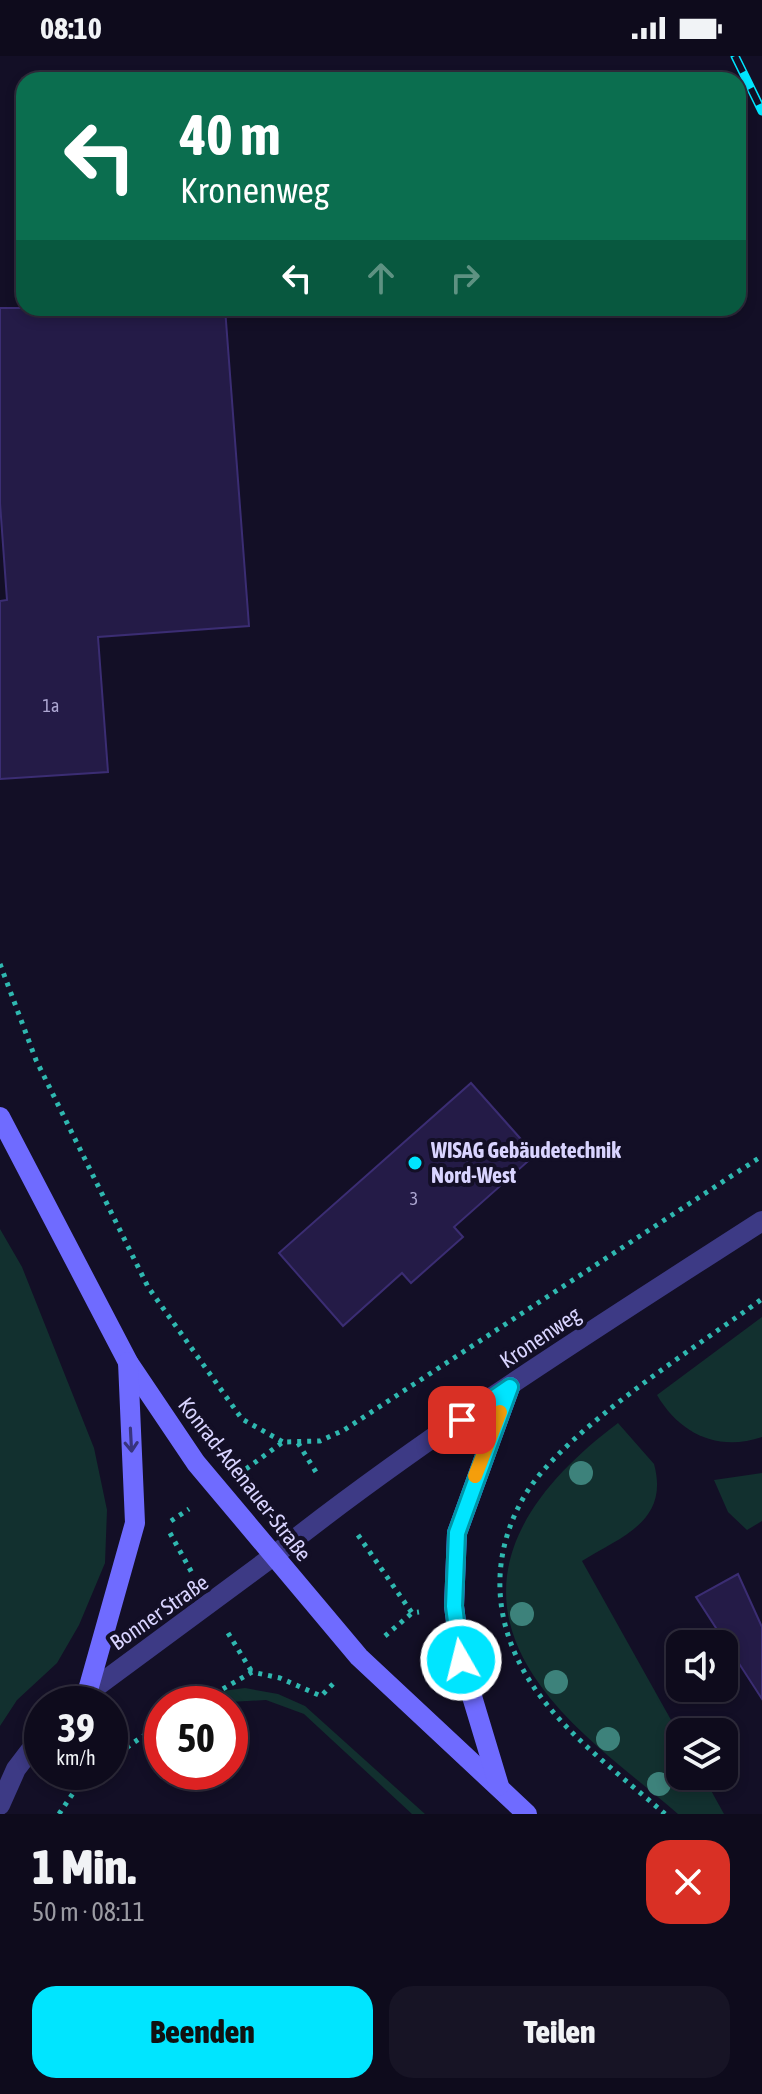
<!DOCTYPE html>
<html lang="de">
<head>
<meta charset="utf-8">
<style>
  body { margin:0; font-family:"Asap Condensed",sans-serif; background:#171425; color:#f1f3f6; height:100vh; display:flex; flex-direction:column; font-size:30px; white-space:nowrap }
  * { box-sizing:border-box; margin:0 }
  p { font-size:26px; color:#9b9ba3 }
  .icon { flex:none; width:44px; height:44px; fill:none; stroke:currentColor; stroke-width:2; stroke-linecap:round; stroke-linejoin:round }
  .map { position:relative; height:1758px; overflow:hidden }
  .side { display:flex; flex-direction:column; background:#0e0b1c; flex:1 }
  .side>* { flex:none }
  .top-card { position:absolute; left:16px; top:16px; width:730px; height:244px; border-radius:24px; box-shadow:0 4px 12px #0003,0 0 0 2px #2e2b3b; background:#0b6e4f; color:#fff; overflow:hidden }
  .tools { position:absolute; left:666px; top:1574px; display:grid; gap:16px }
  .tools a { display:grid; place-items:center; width:72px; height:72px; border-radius:16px; background:#0e0b1c; box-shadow:0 4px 12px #0003,0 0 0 2px #2e2b3b; font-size:40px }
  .speed { position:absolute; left:24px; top:1630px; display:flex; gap:16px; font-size:40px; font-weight:700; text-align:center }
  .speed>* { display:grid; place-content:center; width:104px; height:104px; border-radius:50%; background:#0e0b1c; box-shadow:0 4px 12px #0003,0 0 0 2px #2e2b3b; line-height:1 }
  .speed small { font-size:20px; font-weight:400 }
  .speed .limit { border:12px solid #d22; background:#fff; color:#111 }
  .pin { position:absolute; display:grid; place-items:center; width:68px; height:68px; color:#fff; margin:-34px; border-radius:16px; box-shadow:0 4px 12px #0006 }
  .me { position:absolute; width:88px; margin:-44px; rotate:352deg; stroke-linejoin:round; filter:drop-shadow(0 0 6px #0008) }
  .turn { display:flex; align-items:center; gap:28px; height:168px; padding:0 32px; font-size:36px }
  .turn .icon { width:104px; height:104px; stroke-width:2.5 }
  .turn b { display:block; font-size:56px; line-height:68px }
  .lanes { display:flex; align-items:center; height:76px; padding:0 32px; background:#0003; justify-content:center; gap:40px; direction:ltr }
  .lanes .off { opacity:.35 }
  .round { display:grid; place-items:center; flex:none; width:84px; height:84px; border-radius:24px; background:#171425 }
  .summary { display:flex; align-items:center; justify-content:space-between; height:136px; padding:0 32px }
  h1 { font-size:48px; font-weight:800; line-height:60px }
  .primary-button { display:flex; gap:16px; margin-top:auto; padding:16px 32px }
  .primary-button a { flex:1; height:92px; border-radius:24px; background:#00e5ff; color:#111; font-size:32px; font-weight:800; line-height:92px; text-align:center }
  .primary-button a+a { background:#171425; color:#f1f3f6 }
  .status { display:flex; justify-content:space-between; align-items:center; height:56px; padding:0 40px; background:#0e0b1c; direction:ltr }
  .status svg { height:22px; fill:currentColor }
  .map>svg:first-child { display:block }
  .green { fill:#12302f }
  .building { fill:#241b47; stroke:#3b2d73; stroke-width:2 }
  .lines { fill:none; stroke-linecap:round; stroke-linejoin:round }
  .path { stroke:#2fb8b0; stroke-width:5; stroke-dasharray:4 6; stroke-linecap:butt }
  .minor { stroke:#3d3a85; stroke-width:20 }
  .tertiary { stroke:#3d3a85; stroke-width:20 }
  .secondary { stroke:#6f6bff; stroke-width:20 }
  .rail-casing { stroke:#00e5ff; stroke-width:9 }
  .rail { stroke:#130f26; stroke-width:6; stroke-dasharray:18; stroke-linecap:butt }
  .tree { fill:#3d827b }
  .oneway { stroke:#38347d }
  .route-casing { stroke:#0095a6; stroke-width:20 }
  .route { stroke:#00e5ff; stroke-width:14 }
  .slow { stroke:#f59e0b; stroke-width:14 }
  .poi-dot { fill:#00e5ff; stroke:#130f26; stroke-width:3 }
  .labels { text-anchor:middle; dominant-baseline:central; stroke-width:8; stroke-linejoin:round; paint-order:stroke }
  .number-label { font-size:18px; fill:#aca6d1 }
  .poi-label { font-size:22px; font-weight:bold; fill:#d9d4ff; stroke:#130f26; text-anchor:start }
  .street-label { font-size:22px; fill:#d9d4ff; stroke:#130f26 }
</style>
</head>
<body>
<div class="status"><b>08:10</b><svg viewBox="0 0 49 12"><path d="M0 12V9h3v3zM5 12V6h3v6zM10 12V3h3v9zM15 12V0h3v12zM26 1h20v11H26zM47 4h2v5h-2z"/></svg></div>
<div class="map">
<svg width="762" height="1758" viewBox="0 0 762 1758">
  <rect width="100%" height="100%" fill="#130f26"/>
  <g class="green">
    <polygon points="0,1173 22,1211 94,1392 107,1454 105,1507 79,1569 57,1607 17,1644 0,1670"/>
    <path d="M762,1261V1381C718,1396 680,1378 657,1339Z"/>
    <path d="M618,1367L654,1408C670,1466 620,1481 582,1505L680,1680V1720H703L724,1758H678C632,1718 576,1679 540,1629C463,1523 529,1434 618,1367Z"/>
    <polygon points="762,1417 762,1465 747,1474 728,1456 714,1424"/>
    <polygon points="245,1632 278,1638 305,1650 425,1758 412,1758 304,1658 266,1644 193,1648 215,1636"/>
  </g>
  <g class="building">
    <polygon points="0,252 225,252 249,570 98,581 108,716 0,723 0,545 7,544 0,447"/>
    <polygon points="471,1027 535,1099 454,1171 463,1181 411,1227 402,1217 343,1270 279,1197"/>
    <polygon points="738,1518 762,1571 762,1643 696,1541"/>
  </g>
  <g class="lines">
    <g class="path">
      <polyline points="0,908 36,1004 148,1231 242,1363 283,1386"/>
      <polyline points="298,1387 319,1421"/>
      <polyline points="246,1413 283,1386 320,1385 344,1374 762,1100"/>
      <polyline points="171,1465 189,1453"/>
      <polyline points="170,1477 192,1517"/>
      <polyline points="358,1479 412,1557 419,1556"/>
      <polyline points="228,1577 252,1616"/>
      <polyline points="385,1580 412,1557"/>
      <polyline points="197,1648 252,1616 280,1622 321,1640 334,1627"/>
      <polyline points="110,1703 162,1667"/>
      <polyline points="59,1758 82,1724 92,1716"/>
      <path d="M665,1758C623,1721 571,1683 538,1637C494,1577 486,1505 525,1439C564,1374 698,1290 762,1243"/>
    </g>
    <g class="minor">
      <polyline points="73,1648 272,1501"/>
      <polyline points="0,1749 16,1713 42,1679"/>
    </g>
    <path class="tertiary" d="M272,1501C427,1378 596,1272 762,1165"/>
    <g class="secondary">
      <polyline points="0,1061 128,1306 196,1407 359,1601 527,1758"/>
      <polyline points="88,1634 135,1467 128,1306"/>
      <polyline points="499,1730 461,1604 454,1550 457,1477 510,1331"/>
    </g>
    <g class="rail-casing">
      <polyline id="rail" points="735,0 762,55"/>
    </g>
    <use href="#rail" class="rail"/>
  </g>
  <g class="tree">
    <circle cx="581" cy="1417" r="12"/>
    <circle cx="522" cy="1558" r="12"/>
    <circle cx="556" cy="1626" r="12"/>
    <circle cx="608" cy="1683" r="12"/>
    <circle cx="659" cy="1728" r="12"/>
  </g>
  <defs><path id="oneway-shaft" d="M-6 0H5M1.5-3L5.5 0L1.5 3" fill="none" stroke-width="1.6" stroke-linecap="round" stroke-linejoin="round" transform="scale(2)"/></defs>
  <use class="oneway" href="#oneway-shaft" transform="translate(131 1384) rotate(87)"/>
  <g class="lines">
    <g class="route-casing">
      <polyline id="route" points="461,1604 454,1550 457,1477 510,1331 462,1364"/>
    </g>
    <use href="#route" class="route"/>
    <polyline class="slow" points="475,1420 500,1356"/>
  </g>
  <circle class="poi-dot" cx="415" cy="1107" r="8"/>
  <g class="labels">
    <g class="number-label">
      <text x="51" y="649">1a</text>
      <text x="414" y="1142">3</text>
    </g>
    <g class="poi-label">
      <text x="431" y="1094">WISAG Gebäudetechnik<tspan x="431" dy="25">Nord-West</tspan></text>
    </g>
    <g class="street-label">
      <text transform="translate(540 1281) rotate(-34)">Kronenweg</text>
      <text transform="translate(245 1423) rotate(52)">Konrad-Adenauer-Straße</text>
      <text transform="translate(159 1556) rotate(-35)">Bonner Straße</text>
    </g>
  </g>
</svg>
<div class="tools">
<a><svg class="icon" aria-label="sound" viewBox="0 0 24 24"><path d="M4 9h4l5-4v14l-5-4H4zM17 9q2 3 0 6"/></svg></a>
<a><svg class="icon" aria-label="layers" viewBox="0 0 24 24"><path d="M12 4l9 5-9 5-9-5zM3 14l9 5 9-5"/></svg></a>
</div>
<div class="speed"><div>39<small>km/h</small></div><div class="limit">50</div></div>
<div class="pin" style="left:462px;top:1364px;background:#d93025"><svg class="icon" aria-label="arrive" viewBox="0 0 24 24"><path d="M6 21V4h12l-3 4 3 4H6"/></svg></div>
<svg class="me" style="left:461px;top:1604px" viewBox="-20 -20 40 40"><circle r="17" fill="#00e5ff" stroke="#fff" stroke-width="3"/><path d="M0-11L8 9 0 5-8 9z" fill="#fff"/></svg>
<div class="top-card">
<div class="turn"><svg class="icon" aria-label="left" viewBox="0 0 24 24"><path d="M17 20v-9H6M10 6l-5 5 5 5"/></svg><div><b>40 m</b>Kronenweg</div></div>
<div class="lanes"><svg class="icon" aria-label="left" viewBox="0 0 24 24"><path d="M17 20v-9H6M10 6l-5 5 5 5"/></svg><svg class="icon off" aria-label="ahead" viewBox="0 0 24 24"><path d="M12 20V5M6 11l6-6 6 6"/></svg><svg class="icon off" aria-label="right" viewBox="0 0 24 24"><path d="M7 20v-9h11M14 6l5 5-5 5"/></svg></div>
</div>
</div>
<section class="side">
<div class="summary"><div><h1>1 Min.</h1><p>50 m · 08:11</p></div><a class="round" style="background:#d93025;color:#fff"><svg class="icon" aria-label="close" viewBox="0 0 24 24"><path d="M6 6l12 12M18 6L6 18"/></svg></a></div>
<div class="primary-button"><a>Beenden</a><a>Teilen</a></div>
</section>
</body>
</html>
